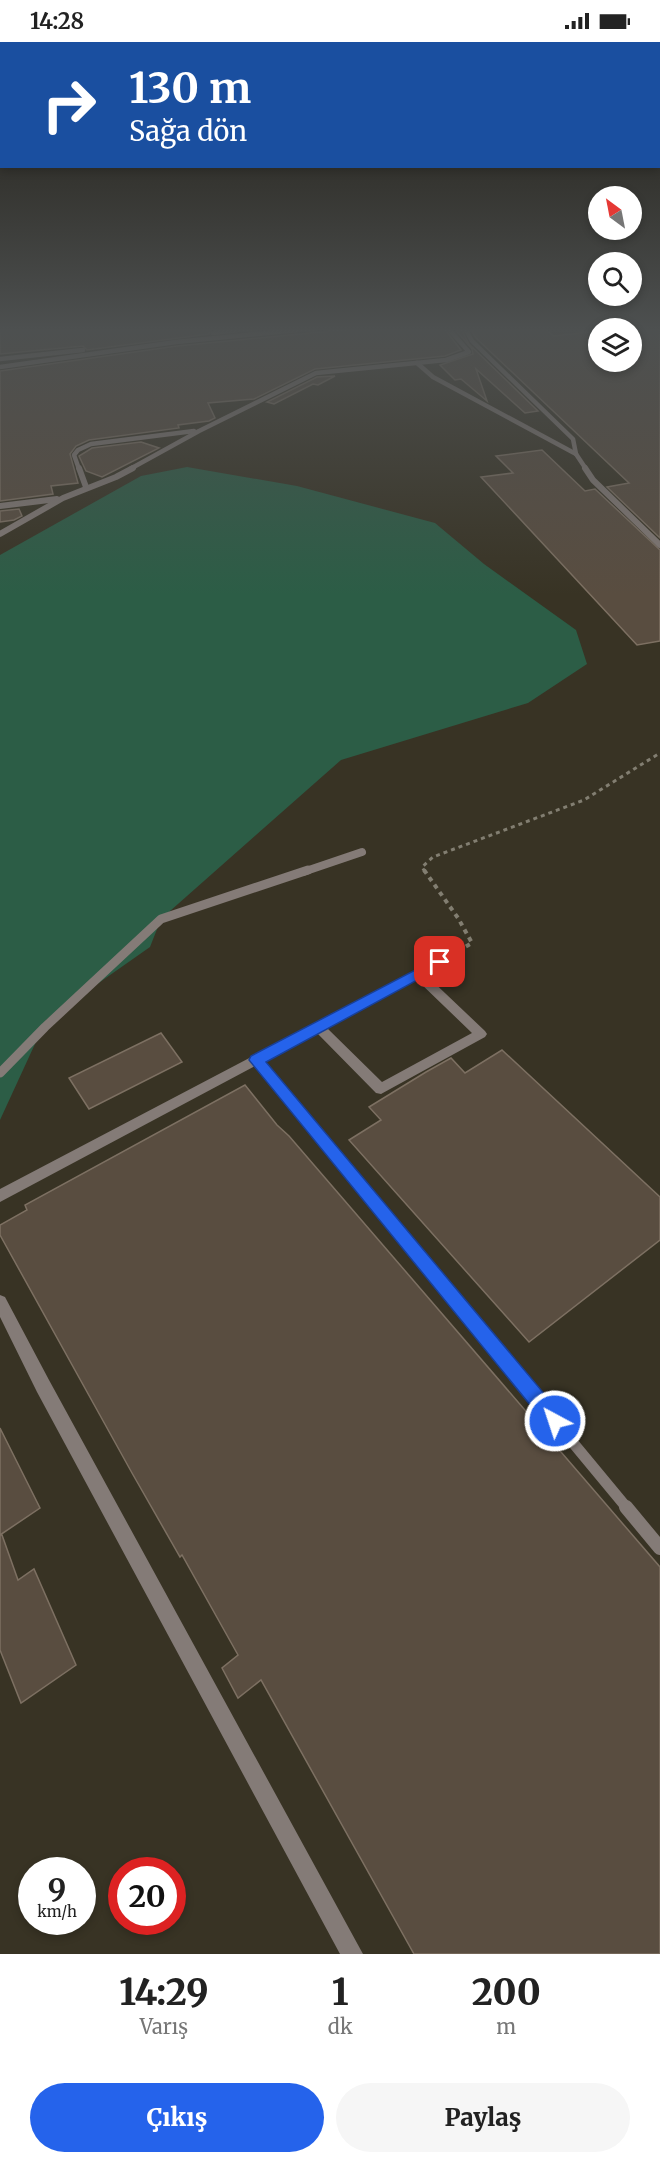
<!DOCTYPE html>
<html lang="tr">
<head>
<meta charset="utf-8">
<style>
  body { margin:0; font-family:Merriweather,serif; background:#f6f6f6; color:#222; height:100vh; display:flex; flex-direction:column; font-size:22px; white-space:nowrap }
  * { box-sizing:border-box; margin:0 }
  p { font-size:20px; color:#767676 }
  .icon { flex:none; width:33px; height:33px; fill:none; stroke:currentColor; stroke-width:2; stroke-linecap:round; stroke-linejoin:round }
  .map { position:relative; height:1912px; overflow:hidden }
  .drawer { display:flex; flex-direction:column; background:#fff; flex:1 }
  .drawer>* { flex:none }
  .banner { position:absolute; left:0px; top:0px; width:660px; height:126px; box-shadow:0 3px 9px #0003; background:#1a4fa0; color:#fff; overflow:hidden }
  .needle { width:39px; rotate:328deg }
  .controls { position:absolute; left:588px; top:144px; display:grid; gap:12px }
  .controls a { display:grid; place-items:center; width:54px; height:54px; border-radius:50%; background:#fff; box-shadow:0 3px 9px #0003; font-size:30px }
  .speed { position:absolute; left:18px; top:1815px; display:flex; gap:12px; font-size:30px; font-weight:700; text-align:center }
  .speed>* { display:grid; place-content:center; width:78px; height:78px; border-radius:50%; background:#fff; box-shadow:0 3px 9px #0003; line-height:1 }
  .speed small { font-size:15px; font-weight:400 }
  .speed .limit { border:9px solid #d22; background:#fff; color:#111 }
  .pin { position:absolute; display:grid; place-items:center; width:51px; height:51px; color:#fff; margin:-26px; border-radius:12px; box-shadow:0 3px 9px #0006 }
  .me { position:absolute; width:66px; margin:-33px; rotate:320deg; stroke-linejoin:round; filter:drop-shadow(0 0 4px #0008) }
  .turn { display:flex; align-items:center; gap:21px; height:126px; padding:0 30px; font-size:27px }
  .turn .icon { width:78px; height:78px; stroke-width:2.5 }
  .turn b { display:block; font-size:42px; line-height:51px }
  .eta { display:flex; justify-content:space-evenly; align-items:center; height:102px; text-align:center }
  .eta b { font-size:36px; font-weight:800; line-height:42px }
  .primary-button { display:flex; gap:12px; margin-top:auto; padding:12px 30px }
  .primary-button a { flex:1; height:69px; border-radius:36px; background:#2563eb; color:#fff; font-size:24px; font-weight:800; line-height:69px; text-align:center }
  .primary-button a+a { background:#f6f6f6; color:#222 }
  .status { display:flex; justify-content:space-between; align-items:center; height:42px; padding:0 30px; background:#fff; direction:ltr }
  .status svg { height:16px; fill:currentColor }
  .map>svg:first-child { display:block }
  .green { fill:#2c5d46 }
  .building { fill:#594d40; stroke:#7d7062; stroke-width:1.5 }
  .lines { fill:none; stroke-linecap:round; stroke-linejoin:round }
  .path-far1 { stroke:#827e71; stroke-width:3; stroke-dasharray:4 4; stroke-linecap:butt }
  .path { stroke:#827e71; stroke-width:4; stroke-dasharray:4.5 4.5; stroke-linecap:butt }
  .lane-far5 { stroke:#847b77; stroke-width:4.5 }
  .lane-far4 { stroke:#847b77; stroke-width:6 }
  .lane-far3 { stroke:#847b77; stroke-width:8 }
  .lane-far2 { stroke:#847b77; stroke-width:9 }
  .lane-far1 { stroke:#847b77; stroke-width:11 }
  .lane { stroke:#847b77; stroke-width:14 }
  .street { fill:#847b77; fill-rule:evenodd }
  .route { fill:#2563eb; stroke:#184099; stroke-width:1.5 }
</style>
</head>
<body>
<div class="status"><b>14:28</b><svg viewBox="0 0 49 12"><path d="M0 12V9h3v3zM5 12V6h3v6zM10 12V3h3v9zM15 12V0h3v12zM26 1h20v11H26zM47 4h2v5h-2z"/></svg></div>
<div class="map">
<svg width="660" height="1912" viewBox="0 0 660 1912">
  <rect width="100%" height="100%" fill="#383324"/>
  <polygon class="green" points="187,425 297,444 435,481 484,522 576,588 587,622 528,661 341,718 161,877 150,905 46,978 0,1078 0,513 141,434"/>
  <g class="building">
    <polygon points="0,285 226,285 211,287 209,292 87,308 83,304 0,312"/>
    <polygon points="372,285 443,285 461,308 445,314 315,327 254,357 208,361 215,376 209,379 178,383 179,386 89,398 76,404 70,412 78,441 51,444 53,452 0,459 0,329 177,304"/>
    <polygon points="453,285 460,285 469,302 538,369 525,371 476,327 487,359 461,337 455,338 440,323 473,312 472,307"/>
    <polygon points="469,285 542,285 554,294 598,289 598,320 632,320 632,285 660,285 660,496 607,445 629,441 476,296"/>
    <polygon points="335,334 318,343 313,342 274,362 267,360 317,335"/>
    <polygon points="141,400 159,406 102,435 86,429 79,414 92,406"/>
    <polygon points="542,408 585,449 595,447 660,508 660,599 637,603 481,435 513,431 496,414"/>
    <polygon points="19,467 22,474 14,478 0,480 0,469"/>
    <polygon points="161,991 182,1020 89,1067 69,1036"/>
    <polygon points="502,1008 660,1155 660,1198 529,1300 349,1098 381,1078 369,1065 426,1030 451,1016 465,1031"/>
    <polygon points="245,1043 277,1083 289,1094 660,1525 660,1912 414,1912 261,1638 238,1656 222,1626 238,1613 182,1513 180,1515 132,1431 0,1193 0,1183 27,1168 25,1163"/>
    <polygon points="0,1386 40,1466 0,1493"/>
    <polygon points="0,1493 2,1493 18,1538 34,1527 76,1623 21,1661 0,1608"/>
  </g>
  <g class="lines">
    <polyline class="path-far1" points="425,830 422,825 433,815 584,758 660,711"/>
    <polyline class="path" points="424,828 458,876 472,901 451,913"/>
    <g class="lane-far5">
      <polyline points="464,285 472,299 573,397 576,412 586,427"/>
      <polyline points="213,291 261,285"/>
      <polyline points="0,317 83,308"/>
      <polyline points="417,321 433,335 576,412"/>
      <polyline points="0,325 176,300 327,285"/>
      <polyline points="79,427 74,413 78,408 91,402 194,389"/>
      <polyline points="130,427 199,389 316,331 446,318 469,310 447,285"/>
    </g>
    <g class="lane-far4">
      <polyline points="79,426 86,445"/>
      <polyline points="585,426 593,438 660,503"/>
      <polyline points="0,464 57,457"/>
      <polyline points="0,492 63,456 116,435 133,426"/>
    </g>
    <polyline class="lane-far3" points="303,830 362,810"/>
    <g class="lane-far2">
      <polyline points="256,1018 333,1112"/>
      <polyline points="0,1031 45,985 161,877 308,828"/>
    </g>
    <polyline class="lane-far1" points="332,1110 627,1466"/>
    <polyline class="lane" points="626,1465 660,1506"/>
    <g class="street">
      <path d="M440,916L444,917L446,920L444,923L426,933L485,989L487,992L485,995L381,1052L376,1051L317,991L0,1160V1147ZM417,938L472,991L382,1040L327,986Z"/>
      <polygon points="0,1253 5,1255 49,1338 363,1912 340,1912 37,1350 0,1275"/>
    </g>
  </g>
  <linearGradient id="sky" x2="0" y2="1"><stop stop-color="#1f1c14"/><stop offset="0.52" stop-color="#4d5050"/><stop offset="1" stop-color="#4d5050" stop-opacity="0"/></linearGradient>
  <rect width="660" height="553" fill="url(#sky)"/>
  <polygon class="route" points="440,915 445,917 447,920 445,923 266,1020 562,1373 564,1379 562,1386 555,1388 549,1386 249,1018 251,1014"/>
</svg>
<div class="controls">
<a><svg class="needle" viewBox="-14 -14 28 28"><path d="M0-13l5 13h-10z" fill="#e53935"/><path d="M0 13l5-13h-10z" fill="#767676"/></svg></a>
<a><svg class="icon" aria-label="search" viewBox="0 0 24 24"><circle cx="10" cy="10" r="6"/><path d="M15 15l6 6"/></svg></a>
<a><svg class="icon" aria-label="layers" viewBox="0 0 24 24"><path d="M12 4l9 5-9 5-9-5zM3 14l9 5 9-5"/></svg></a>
</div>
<div class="speed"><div>9<small>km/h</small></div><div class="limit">20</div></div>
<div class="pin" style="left:440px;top:920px;background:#d93025"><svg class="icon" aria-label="arrive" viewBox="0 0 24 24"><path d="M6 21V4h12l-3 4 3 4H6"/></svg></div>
<svg class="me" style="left:555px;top:1379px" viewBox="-20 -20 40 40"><circle r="17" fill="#2563eb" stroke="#fff" stroke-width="3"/><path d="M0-11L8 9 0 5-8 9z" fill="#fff"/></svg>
<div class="banner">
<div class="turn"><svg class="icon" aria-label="right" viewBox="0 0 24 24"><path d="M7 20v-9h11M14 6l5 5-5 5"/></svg><div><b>130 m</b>Sağa dön</div></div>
</div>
</div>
<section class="drawer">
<div class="eta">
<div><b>14:29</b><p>Varış</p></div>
<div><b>1</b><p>dk</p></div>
<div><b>200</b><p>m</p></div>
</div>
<div class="primary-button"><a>Çıkış</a><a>Paylaş</a></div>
</section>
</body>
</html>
